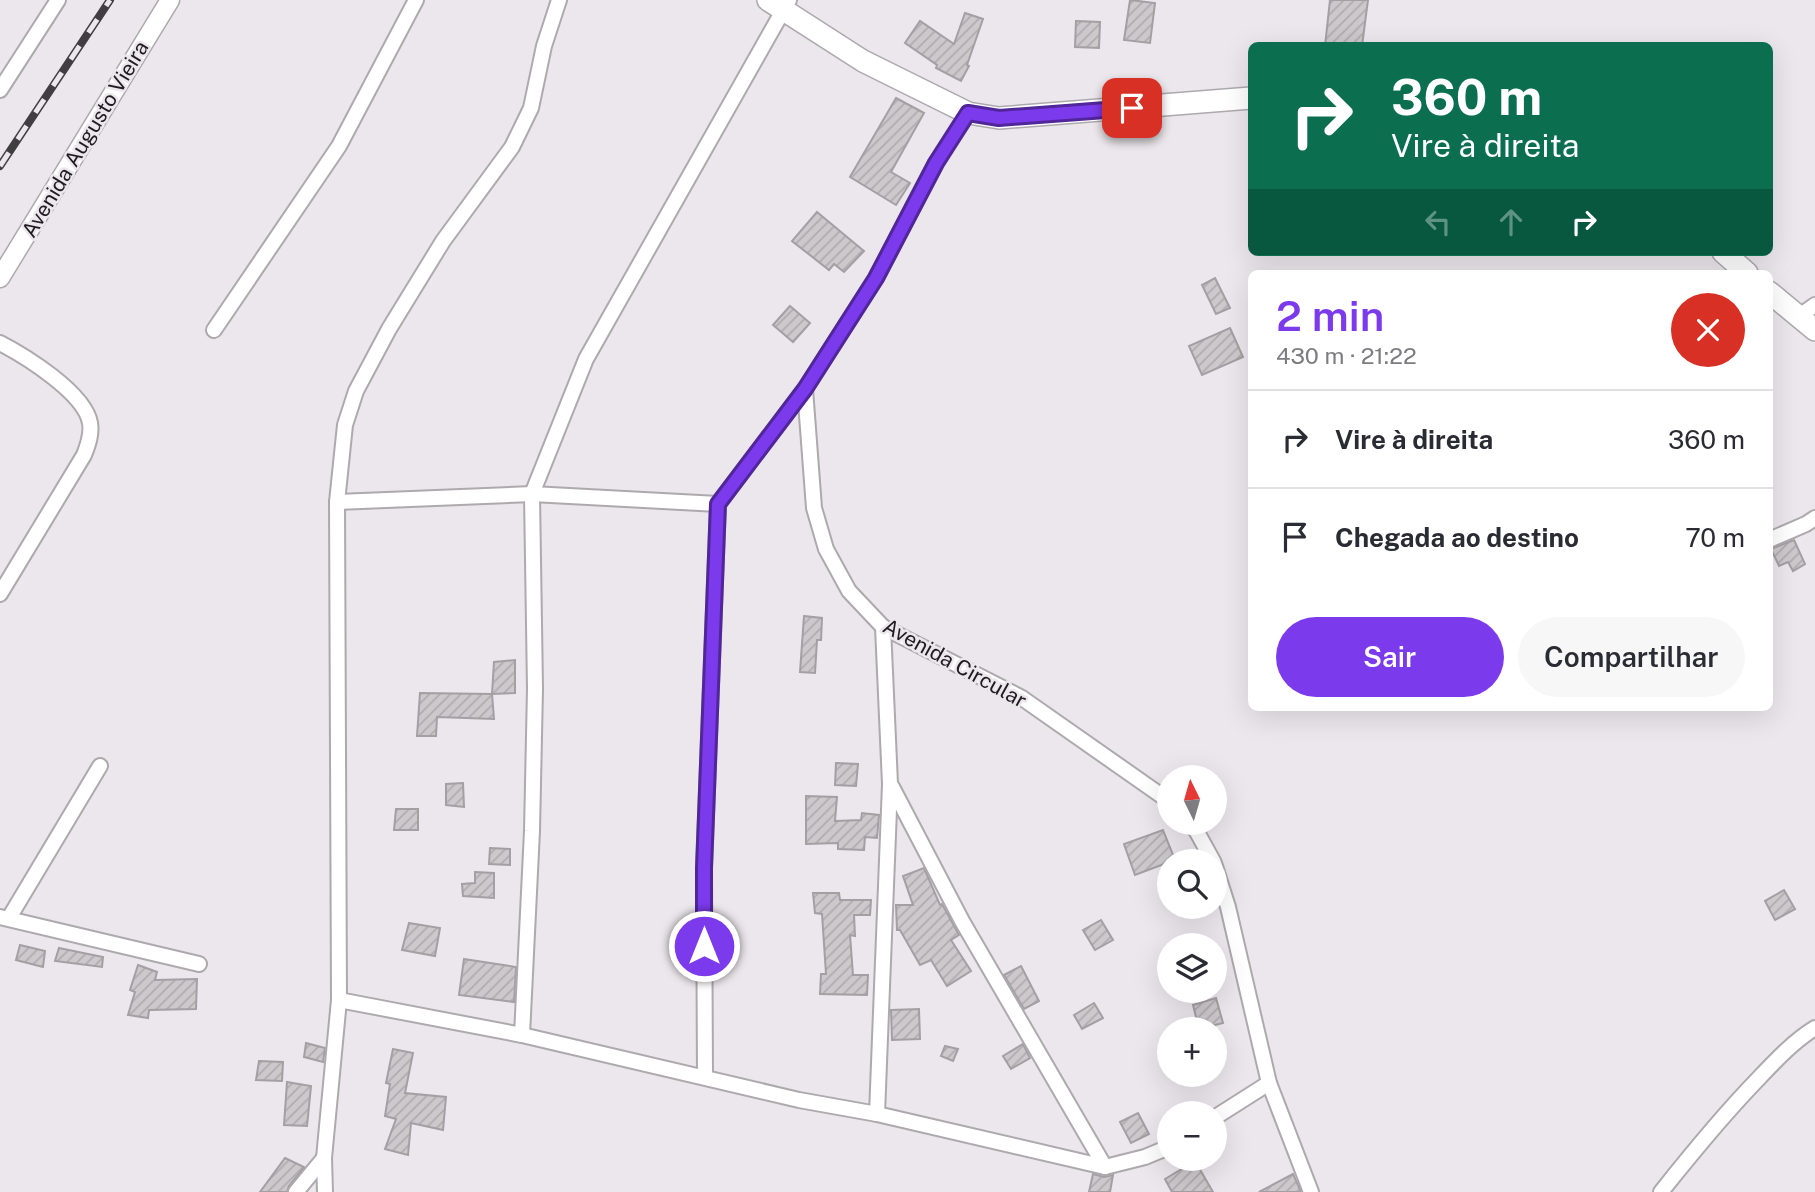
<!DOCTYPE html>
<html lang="pt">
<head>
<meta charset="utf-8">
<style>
  body { margin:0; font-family:"Public Sans",sans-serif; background:#f7f7f7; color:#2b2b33; height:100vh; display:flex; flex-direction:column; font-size:26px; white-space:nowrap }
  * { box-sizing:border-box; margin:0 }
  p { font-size:23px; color:#7c7c81 }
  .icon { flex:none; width:38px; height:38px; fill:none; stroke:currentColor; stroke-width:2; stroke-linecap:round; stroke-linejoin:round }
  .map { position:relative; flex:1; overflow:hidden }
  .sheet { position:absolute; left:1248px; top:270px; width:525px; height:441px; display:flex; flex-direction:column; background:#fff; border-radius:10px; box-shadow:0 7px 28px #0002 }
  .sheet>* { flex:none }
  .banner { position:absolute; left:1248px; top:42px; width:525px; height:214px; border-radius:10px; box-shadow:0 7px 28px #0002; background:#0b6e4f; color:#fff; overflow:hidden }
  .needle { width:46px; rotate:355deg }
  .tools { position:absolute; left:1157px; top:765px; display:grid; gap:14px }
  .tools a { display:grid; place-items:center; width:70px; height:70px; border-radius:50%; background:#fff; box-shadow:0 7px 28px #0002; font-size:35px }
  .pin { position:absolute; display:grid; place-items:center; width:60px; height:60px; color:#fff; margin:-30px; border-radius:14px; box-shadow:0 4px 10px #0006 }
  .me { position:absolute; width:77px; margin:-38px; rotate:0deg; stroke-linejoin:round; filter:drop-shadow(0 0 5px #0008) }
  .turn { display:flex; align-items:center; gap:24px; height:147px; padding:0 28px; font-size:32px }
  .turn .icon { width:91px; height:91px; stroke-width:2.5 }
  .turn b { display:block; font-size:49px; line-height:60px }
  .lanes { display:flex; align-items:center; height:66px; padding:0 28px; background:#0003; justify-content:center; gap:35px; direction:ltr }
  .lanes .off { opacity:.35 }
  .round { display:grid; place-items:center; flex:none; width:74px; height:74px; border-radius:37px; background:#f7f7f7 }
  .head { display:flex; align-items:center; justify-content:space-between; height:119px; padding:0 28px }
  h1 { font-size:42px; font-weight:600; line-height:52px; color:#7c3aed }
  .primary-button { display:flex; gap:14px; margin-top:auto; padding:14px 28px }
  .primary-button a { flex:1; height:80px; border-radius:42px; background:#7c3aed; color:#fff; font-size:28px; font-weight:600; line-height:80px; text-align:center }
  .primary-button a+a { background:#f7f7f7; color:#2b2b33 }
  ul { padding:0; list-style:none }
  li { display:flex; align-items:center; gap:21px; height:98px; padding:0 28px; border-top:2px solid #e1e1e2 }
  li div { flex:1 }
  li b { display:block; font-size:26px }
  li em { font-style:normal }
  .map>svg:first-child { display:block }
  .building { fill:url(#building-hatch); stroke:#a39fa3; stroke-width:2 }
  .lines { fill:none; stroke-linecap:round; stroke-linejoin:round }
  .minor-casing { stroke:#ada9ad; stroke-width:18 }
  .tertiary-casing { stroke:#ada9ad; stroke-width:21 }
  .secondary-casing { stroke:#ada9ad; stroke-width:24 }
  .minor { stroke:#fff; stroke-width:14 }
  .tertiary { stroke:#fff; stroke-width:18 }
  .secondary { stroke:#fff; stroke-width:21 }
  .rail-casing { stroke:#413e41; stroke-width:8 }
  .rail { stroke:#ece7ec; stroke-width:5; stroke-dasharray:16; stroke-linecap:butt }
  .route-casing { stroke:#51269a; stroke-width:18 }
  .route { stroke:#7c3aed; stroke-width:12 }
  .labels { text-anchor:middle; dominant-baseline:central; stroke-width:5; stroke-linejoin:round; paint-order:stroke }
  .street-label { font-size:21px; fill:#1e1c1e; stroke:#ece7ec }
</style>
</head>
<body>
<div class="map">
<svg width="1815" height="1192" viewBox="0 0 1815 1192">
  <defs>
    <pattern id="building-hatch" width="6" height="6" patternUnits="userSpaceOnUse" patternTransform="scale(1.75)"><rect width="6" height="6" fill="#ccc8cc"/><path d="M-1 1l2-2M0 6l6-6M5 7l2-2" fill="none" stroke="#afabaf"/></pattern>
  </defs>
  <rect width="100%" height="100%" fill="#ece7ec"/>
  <g class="building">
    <polygon points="1130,0 1155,3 1150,43 1124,40"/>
    <polygon points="1330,0 1368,0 1362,46 1325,46"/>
    <polygon points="965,13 983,19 967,65 969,66 961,81 936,68 937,65 905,43 920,21 954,44"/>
    <polygon points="1076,21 1100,22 1099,48 1075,47"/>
    <polygon points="896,98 924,113 891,172 910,183 896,205 850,177"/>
    <polygon points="817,212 864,251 844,272 834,264 829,270 792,241"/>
    <polygon points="1215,278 1230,308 1216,314 1202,285"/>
    <polygon points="790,306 810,323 793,342 773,325"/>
    <polygon points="1230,328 1243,357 1202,375 1189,346"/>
    <polygon points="1794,540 1805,564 1793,571 1788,562 1779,566 1771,549"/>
    <polygon points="804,616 822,618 821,640 817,640 815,673 800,672"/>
    <polygon points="515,660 515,693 492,694 494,662"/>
    <polygon points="420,693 492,694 494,719 437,717 436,736 417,736"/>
    <polygon points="836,763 858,764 856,786 835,785"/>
    <polygon points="463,783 464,807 446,805 446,784"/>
    <polygon points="806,796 837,797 835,821 861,820 862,813 879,815 877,838 865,837 864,850 838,849 838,843 806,844"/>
    <polygon points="396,809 418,809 418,830 394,830"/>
    <polygon points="1163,830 1175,860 1135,875 1124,844"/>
    <polygon points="490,848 510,849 510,865 489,864"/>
    <polygon points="924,868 940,905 942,904 959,935 951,940 971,971 947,986 931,960 920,965 900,930 897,930 896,905 913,905 903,876"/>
    <polygon points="475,872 494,873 494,898 463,896 462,884 475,883"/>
    <polygon points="1784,890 1795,909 1775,920 1765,901"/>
    <polygon points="813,893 839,893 840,900 871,900 870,915 854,915 855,936 850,935 853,975 868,975 867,995 820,994 821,974 826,974 822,914 815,913"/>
    <polygon points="1101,920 1113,940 1095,950 1083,930"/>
    <polygon points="409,923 440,928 435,956 402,950"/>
    <polygon points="20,945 45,951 43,967 16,960"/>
    <polygon points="59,948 103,957 102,967 55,961"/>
    <polygon points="464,959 516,967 514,1002 459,995"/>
    <polygon points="138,965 157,972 155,980 197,979 196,1009 149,1010 148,1018 128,1015 135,992 130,990"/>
    <polygon points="1021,966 1039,1001 1024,1009 1004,975"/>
    <polygon points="1216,998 1223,1023 1199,1029 1193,1005"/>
    <polygon points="1094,1003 1103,1018 1082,1029 1074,1015"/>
    <polygon points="919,1009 920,1039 892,1040 891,1010"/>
    <polygon points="306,1043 325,1048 323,1062 304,1057"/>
    <polygon points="1023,1044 1030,1058 1011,1069 1003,1056"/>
    <polygon points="945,1046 958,1049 953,1061 941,1056"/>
    <polygon points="393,1049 413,1053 405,1093 446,1097 443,1130 411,1123 408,1155 385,1149 396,1119 385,1116 390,1084 386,1083"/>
    <polygon points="259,1061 283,1062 282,1081 256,1080"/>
    <polygon points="287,1082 311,1086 307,1126 284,1125"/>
    <polygon points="1138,1113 1149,1134 1131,1143 1120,1122"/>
    <polygon points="285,1158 304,1167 289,1186 287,1192 260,1192"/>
    <polygon points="1195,1161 1213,1192 1172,1192 1165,1179"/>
    <polygon points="1093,1174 1104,1177 1113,1175 1110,1192 1089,1192"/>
    <polygon points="1293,1174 1301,1192 1259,1192"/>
  </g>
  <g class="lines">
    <g class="minor-casing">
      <g id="minor">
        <polyline points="0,90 58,0"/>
        <polyline points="1798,317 1815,305"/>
        <polyline points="214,330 339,146 416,0"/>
        <path d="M0,343C25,356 85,393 90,423C92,434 88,445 84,455L0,594"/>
        <polyline points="805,389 814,508 826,549 849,591 883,627 1022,698 1169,801"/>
        <polyline points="337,502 532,494 718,504"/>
        <polyline points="1769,540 1806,524 1815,518"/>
        <polyline points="892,787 962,921 1105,1167"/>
        <polyline points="1189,822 1197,832 1213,861"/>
        <polyline points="1214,863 1228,907 1269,1083 1311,1192"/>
        <polyline points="0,917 199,964"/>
        <polyline points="9,918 100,766"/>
        <polyline points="339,1000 522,1035 799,1100 877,1114 1105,1167 1145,1157 1169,1147"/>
        <polyline points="522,1035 532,831 535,689 532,494 586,359 789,0"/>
        <polyline points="705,1076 704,868 718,504 805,389 876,278 936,163 968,113"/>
        <polyline points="877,1114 890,784 883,627"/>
        <polyline points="1214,1118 1269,1083"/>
        <polyline points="296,1192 324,1158"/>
        <polyline points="325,1192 324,1158 339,1000 337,502 345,425 356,391 389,329 443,241 512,147 531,108 544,46 559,0"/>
        <path d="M1661,1192C1692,1153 1724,1114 1759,1078C1776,1060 1794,1041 1815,1028"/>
      </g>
    </g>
    <g class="tertiary-casing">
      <polyline id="tertiary" points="0,278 170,0"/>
    </g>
    <g class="secondary-casing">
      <g id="secondary">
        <polyline points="768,0 863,61 968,113 999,118 1251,98"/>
        <polyline points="1723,252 1747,273"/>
        <polyline points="1769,292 1815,330"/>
      </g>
    </g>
    <use href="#minor" class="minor"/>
    <use href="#tertiary" class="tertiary"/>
    <use href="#secondary" class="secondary"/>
    <g class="rail-casing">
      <polyline id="rail" points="0,166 110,0"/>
    </g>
    <use href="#rail" class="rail"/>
  </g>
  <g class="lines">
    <g class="route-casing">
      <polyline id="route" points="704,946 704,868 718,504 805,389 876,278 936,163 968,113 999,118 1132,108"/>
    </g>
    <use href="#route" class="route"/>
  </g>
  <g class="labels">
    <g class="street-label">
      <text transform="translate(85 139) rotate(-59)">Avenida Augusto Vieira</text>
      <text transform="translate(955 663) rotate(29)">Avenida Circular</text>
    </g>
  </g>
</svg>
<div class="tools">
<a><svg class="needle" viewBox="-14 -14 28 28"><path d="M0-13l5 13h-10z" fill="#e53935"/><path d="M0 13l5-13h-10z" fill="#7c7c81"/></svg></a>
<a><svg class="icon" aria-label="search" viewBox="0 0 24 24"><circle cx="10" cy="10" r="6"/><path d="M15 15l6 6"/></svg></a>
<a><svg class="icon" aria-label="layers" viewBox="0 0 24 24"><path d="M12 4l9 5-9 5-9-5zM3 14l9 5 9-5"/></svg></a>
<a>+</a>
<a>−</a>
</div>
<div class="pin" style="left:1132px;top:108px;background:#d93025"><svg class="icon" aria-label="arrive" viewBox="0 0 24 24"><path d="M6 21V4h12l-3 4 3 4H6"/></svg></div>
<svg class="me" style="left:704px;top:946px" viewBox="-20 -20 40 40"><circle r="17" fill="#7c3aed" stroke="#fff" stroke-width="3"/><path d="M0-11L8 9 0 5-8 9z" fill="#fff"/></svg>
<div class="banner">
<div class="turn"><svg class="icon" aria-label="right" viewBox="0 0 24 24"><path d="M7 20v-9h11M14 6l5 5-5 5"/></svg><div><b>360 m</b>Vire à direita</div></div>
<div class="lanes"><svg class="icon off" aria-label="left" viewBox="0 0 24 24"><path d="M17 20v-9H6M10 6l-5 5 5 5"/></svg><svg class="icon off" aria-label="ahead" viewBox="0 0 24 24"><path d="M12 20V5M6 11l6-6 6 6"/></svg><svg class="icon" aria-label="right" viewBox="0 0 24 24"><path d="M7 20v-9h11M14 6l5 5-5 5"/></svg></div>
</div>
<section class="sheet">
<div class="head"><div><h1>2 min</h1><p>430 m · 21:22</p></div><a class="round" style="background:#d93025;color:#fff"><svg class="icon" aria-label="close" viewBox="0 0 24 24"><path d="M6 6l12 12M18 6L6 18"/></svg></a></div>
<ul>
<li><svg class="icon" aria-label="right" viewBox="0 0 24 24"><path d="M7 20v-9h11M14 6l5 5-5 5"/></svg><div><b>Vire à direita</b></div><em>360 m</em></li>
<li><svg class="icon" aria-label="arrive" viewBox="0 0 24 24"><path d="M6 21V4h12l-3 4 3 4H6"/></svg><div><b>Chegada ao destino</b></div><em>70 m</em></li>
</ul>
<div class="primary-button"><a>Sair</a><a>Compartilhar</a></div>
</section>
</div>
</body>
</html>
